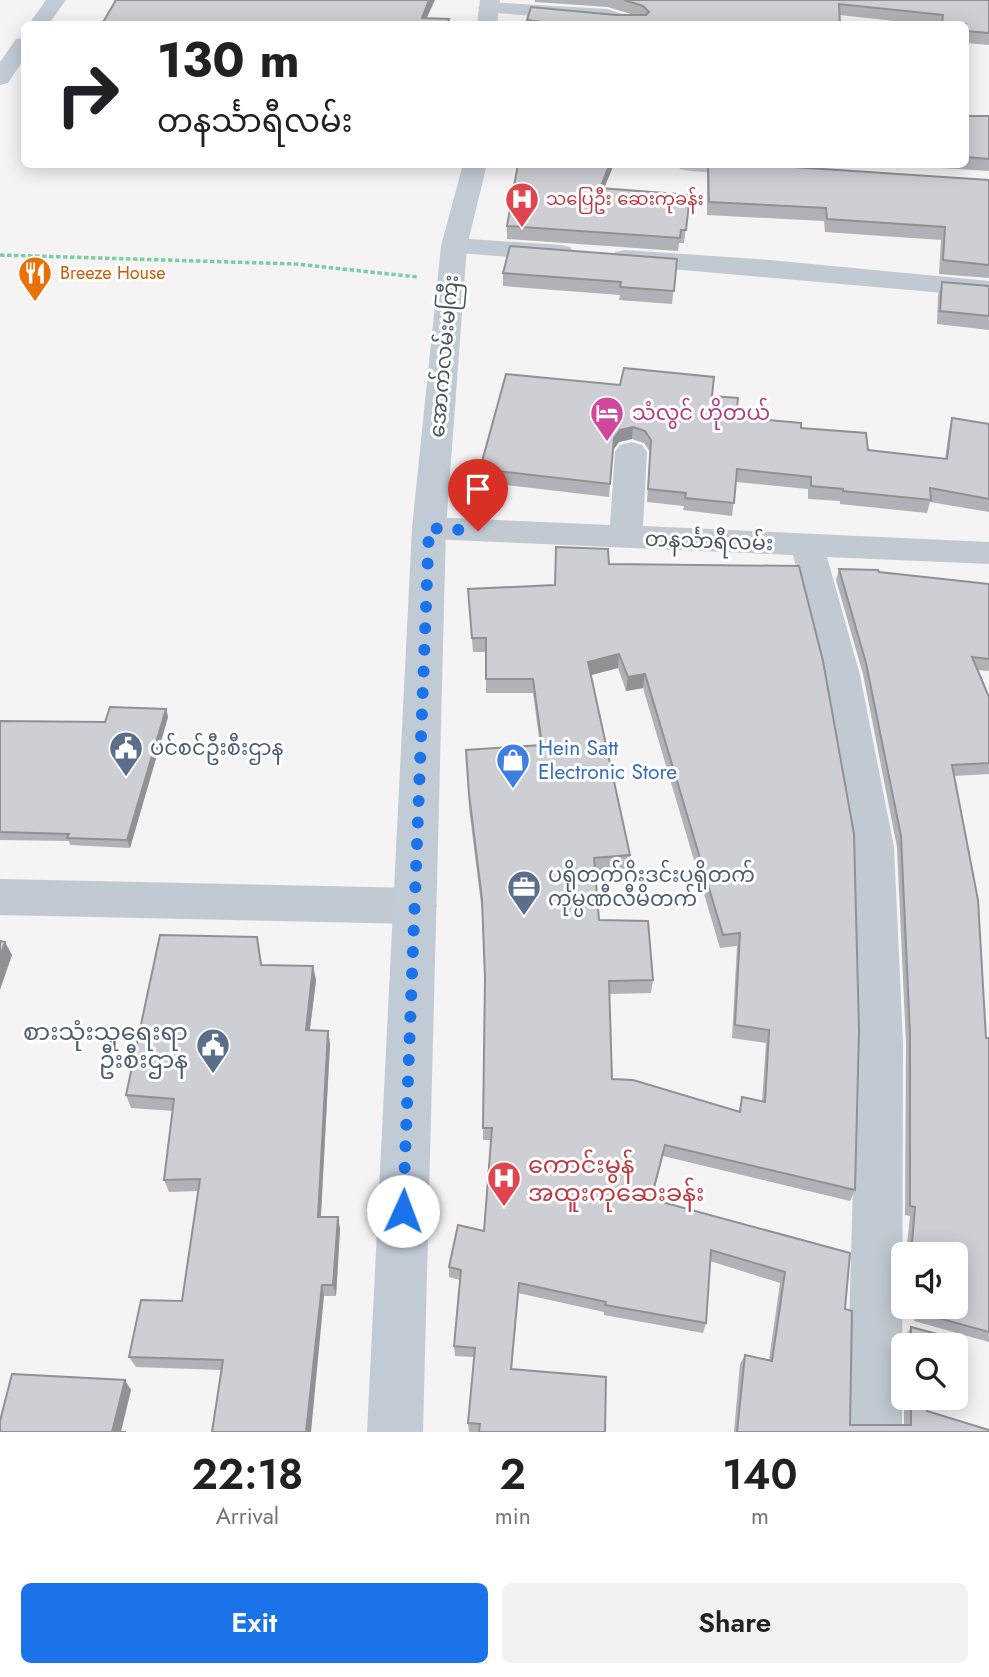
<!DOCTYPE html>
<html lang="en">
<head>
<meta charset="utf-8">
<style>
  body { margin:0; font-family:Jost,"Noto Sans Myanmar",sans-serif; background:#f2f2f2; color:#202124; height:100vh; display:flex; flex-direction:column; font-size:26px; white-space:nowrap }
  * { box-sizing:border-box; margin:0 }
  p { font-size:23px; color:#757577 }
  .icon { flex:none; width:38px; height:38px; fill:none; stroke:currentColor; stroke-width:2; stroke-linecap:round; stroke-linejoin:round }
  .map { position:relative; height:1432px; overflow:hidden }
  .panel { display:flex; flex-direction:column; background:#fff; flex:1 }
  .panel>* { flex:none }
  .guide { position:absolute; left:21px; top:21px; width:948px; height:147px; border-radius:10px; box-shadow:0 4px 18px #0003; background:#fff; color:#202124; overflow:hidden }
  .tools { position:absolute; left:891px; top:1242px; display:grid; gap:14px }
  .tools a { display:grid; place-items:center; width:77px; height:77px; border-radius:10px; background:#fff; box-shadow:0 4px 18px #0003; font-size:35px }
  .pin { position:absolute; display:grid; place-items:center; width:60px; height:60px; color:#fff; margin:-72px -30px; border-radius:50% 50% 50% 0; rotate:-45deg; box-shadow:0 0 7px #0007 }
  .pin .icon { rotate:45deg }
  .me { position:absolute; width:77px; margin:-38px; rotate:2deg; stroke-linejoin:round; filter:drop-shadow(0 0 5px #0008) }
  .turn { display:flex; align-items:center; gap:24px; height:147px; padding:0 21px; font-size:32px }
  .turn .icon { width:91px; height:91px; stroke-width:2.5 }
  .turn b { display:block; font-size:49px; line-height:60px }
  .eta { display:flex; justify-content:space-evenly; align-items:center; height:119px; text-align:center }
  .eta b { font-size:42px; font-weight:600; line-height:49px }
  .cta { display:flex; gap:14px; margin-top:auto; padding:14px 21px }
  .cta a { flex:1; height:80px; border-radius:10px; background:#1a73e8; color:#fff; font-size:28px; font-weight:600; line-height:80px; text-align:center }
  .cta a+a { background:#f2f2f2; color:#202124 }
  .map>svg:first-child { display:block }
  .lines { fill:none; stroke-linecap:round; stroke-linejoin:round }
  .path { stroke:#7ad0a6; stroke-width:3.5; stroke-dasharray:4.5 2.5; stroke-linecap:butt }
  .minor { fill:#c1cad2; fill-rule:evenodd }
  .secondary { fill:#c1cbd6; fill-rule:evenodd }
  .wall { fill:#b0b2b7; fill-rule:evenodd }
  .shaded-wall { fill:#909195 }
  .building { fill:#cdcfd5; stroke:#909195; stroke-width:2; fill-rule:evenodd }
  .route { stroke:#1a73e8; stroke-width:12; stroke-dasharray:0 21.6 }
  .labels { text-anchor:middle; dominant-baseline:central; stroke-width:6; stroke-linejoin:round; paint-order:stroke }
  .far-health-label { font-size:18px; fill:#be3a42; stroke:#fff; text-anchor:start }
  .far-food-label { font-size:18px; fill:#c56008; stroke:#fff; text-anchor:start }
  .street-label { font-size:21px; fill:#4a5661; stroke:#fff }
  .hotel-label { font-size:21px; fill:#b23c85; stroke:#fff; text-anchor:start }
  .service-label { font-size:21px; fill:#4e5e75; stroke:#fff; text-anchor:start }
  .shop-label { font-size:21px; fill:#366cbe; stroke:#fff; text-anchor:start }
  .near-service-label { font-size:24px; fill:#4e5e75; stroke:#fff; text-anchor:end }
  .near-health-label { font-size:24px; fill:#be3a42; stroke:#fff; text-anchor:start }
</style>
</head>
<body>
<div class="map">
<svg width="989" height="1432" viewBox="0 0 989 1432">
  <rect width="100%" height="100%" fill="#f5f3f3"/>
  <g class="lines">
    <polyline class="path" points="0,255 296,264 418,277"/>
    <g class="minor">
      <polygon points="488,2 607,9 641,20 645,24 615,24 605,21 481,12 478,8 481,4"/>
      <polygon points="677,164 769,164 772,169 769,174 760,176 689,171 680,169"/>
      <polygon points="454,238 561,245 570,247 574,253 570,259 561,261 445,252 441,246 445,240"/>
      <polygon points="625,250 770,260 989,281 989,297 615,264 612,258 615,252"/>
      <polygon points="631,442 642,445 647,452 643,526 989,542 989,564 827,557 860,675 894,847 903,1044 902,1432 846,1432 857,1044 852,847 822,675 793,555 429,539 417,536 412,528 417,520 429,517 610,525 615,452 620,445"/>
      <polygon points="0,879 415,888 430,893 437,906 430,919 415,924 0,915"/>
    </g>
    <g class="secondary">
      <polygon points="46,0 66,0 49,24 29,24"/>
      <polygon points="480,0 500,0 497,24 477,24"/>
      <polygon points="24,38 24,59 8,83 0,85 0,62 16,39"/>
      <polygon points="463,164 487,164 467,246 446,528 423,1432 367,1432 412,528 441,246"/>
    </g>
  </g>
  <g class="wall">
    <polygon points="535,0 989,0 989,45 966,43 966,24 921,24 840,15 840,24 527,24 527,20 616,15 634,15 608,7 535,2"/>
    <polygon points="966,116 989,116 989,171 874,164 966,164"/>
    <polygon points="518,164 614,164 604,188 690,195 684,243 679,243 678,251 507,239 507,226"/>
    <polygon points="708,164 989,180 989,278 939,274 941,240 825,232 824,221 707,215 707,175"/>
    <polygon points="677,259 672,304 619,300 620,295 503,286 503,273"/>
    <polygon points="942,282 989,286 989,330 937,324 938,295"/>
    <polygon points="712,396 736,417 801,428 868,450 945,459 949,431 952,418 989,424 989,512 930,502 927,513 840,504 840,501 808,499 808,489 736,482 732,516 683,510 684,506 647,502 650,452 644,443 632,439 619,442 613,450 609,497 480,482 480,469"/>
    <path d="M609,564L855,1190L850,1201L663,1156L652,1199L850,1253L845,1309L850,1425H904V1398H929L927,1411L989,1432H734L740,1364L745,1355L769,1360L780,1283L710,1261L706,1323L703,1333L604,1315V1312L518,1293L512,1369L605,1432H469L468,1423L474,1357L455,1356L454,1346L460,1280L449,1277V1267L484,1231L491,1140H483L485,986L482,912L469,808L466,750L540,745L533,693H486V652H473L468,589L555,585ZM618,668L626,691L643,688L720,948L737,946L732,1038L766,1043L762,1102L742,1097L739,1111L612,1079L609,994L651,993L653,980L599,920L595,871L629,868L630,855L591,675Z"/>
    <polygon points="839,569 879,572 989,584 989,671 977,670 989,697 989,774 954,776 986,1038 989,1038 989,1342 914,1321 915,1307 956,1307 956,1255 906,1255 910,1216 905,1215 906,1044 897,847 863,674 836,580"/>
    <polygon points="166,709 168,717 130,848 70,845 69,841 0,840 0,721 105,722"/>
    <polygon points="257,937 262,965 313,966 316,980 310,1030 328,1031 330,1044 321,1217 338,1217 340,1229 336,1296 324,1296 221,1370 136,1367 129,1357 182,1301 198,1191 169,1192 164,1180 173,1111 131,1108 126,1095"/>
    <polygon points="911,1327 935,1346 905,1346 905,1337"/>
  </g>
  <g class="shaded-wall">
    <polygon points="429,0 435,0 424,24 422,18"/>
    <polygon points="610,164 614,164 599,201 600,188"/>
    <polygon points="633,427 632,439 619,442 613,450 614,438 620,430"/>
    <polygon points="619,654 618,668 587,676 588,662"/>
    <polygon points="645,674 643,688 626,691 628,677"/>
    <polygon points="166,709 168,717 130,848 127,840"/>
    <polygon points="5,942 12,955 0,990 0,957"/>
    <polygon points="313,966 316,980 308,1043 306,1030"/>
    <polygon points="328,1031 330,1044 320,1229 318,1217"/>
    <polygon points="338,1217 340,1229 336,1296 333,1285"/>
    <polygon points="322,1285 324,1296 311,1432 306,1432"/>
    <polygon points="125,1380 131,1390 121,1432 112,1432"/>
  </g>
  <g class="building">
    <polygon points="116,0 429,0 422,18 449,19 447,24 102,24"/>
    <polygon points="624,0 989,0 989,33 966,31 966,24 942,24 943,15 839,4 840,24 540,24 542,22 527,20 531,7 616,15 646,15 649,12 643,6"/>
    <polygon points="966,116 989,116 989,159 966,157"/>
    <polygon points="518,164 610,164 600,188 690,195 686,230 681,230 680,238 507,226"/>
    <polygon points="708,164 747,164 989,180 989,265 943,260 945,227 827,219 826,208 709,202"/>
    <polygon points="510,246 677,259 674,291 620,287 621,282 503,273"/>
    <polygon points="942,282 989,286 989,316 940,311"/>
    <polygon points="624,368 714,377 712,396 738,398 736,417 801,423 801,428 866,433 868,450 947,459 952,418 989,424 989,499 930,488 931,500 843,491 843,489 811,486 811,477 737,469 734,503 685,498 686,493 648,489 651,440 645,431 633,427 620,430 614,438 610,484 480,469 506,374 620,385"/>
    <path d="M556,547L608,549L609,564L799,566L823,661L854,834L859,1031L855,1190L665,1145L651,1199L850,1253L845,1309L852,1311L850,1425H911V1398H929L927,1411L989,1430V1432H737L745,1355L772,1361L785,1272L711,1250L706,1323L605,1305L606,1302L519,1283L511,1369L606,1377L605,1432H479L480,1424L468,1423L475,1348L454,1346L461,1270L449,1267L458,1225L484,1231L492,1128H483L485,979L482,899L469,794L466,750L542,745L533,679H486V638H472L468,589L555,585ZM619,654L628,677L645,674L723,935L740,933L735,1025L769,1030L765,1102L742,1097L740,1112L633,1080L612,1079L609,981L653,980L648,921L599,920L594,858L630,855L588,662Z"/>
    <polygon points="839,569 878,570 879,572 989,584 989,659 972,657 989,697 989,763 952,765 978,900 986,1038 989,1038 989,1332 920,1313 920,1307 956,1307 956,1255 911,1255 915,1207 910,1206 910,1034 901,836 866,663"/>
    <polygon points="110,707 166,709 127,840 67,838 69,834 0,832 0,721 105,722"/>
    <polygon points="160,935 257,937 261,965 313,966 306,1030 328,1031 318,1217 338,1217 333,1285 322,1285 306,1432 212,1432 223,1360 129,1357 141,1300 182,1301 200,1179 164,1180 174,1099 126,1095"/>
    <polygon points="0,941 5,942 0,957"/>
    <polygon points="911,1327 937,1334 935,1346 911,1346"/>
    <polygon points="12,1374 125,1380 112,1432 126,1432 0,1432 0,1421"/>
  </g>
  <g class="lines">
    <polyline class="route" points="403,1211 429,528 478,531"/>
  </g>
  <defs>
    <g id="hospital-pin" transform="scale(1.75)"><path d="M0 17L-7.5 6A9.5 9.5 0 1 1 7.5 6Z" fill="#e0444e" stroke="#fff"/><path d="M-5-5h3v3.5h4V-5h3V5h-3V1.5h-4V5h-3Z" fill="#fff"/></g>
    <g id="restaurant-pin" transform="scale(1.75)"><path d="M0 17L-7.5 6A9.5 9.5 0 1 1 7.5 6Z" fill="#e8710a" stroke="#fff"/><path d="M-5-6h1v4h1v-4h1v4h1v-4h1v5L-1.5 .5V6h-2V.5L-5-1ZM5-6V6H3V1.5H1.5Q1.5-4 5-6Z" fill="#fff"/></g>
    <g id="hotel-pin" transform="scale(1.75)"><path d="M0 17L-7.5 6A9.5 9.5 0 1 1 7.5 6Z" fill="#d1479c" stroke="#fff"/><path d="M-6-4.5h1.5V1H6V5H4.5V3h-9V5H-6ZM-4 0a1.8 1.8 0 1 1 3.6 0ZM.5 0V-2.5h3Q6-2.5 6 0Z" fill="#fff"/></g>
    <g id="civic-pin" transform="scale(1.75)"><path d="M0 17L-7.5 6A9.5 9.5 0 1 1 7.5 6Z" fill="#5c6f8a" stroke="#fff"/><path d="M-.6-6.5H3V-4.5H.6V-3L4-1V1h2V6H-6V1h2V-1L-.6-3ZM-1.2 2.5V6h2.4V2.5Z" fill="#fff"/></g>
    <g id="shop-pin" transform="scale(1.75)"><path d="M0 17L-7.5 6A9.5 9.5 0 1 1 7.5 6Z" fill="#3f7fe0" stroke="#fff"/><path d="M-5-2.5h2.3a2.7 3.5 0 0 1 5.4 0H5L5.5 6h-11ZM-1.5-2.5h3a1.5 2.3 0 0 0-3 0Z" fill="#fff"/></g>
    <g id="office-pin" transform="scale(1.75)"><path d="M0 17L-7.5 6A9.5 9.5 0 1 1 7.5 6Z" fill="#5c6f8a" stroke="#fff"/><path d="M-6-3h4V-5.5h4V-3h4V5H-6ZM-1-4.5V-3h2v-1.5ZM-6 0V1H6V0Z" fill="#fff"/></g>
  </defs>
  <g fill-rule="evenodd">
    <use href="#hospital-pin" x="522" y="199"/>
    <use href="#restaurant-pin" x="35" y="273"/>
    <use href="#hotel-pin" x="607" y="413"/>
    <use href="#civic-pin" x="126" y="748"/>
    <use href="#shop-pin" x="513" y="760"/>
    <use href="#office-pin" x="524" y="887"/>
    <use href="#civic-pin" x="213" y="1045"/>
    <use href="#hospital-pin" x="504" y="1178"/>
  </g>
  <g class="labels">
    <g class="far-health-label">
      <text x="546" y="199">သပြေဦး ဆေးကုခန်း</text>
    </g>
    <g class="far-food-label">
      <text x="60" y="273">Breeze House</text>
    </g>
    <g class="street-label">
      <text transform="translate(444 356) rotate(-85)">အောက်လမ်းမကြီး</text>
      <text transform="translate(709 541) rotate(2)">တနင်္သာရီလမ်း</text>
    </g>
    <g class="hotel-label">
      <text x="632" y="413">သံလွင် ဟိုတယ်</text>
    </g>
    <g class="service-label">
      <text x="150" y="748">ပင်စင်ဦးစီးဌာန</text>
      <text x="548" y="875">ပရိုတက်ဂိုးဒင်းပရိုတက်<tspan x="548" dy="24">ကုမ္ပဏီလီမိတက်</tspan></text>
    </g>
    <g class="shop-label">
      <text x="538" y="748">Hein Satt<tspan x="538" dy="24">Electronic Store</tspan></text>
    </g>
    <g class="near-service-label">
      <text x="188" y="1031">စားသုံးသူရေးရာ<tspan x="188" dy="28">ဦးစီးဌာန</tspan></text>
    </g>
    <g class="near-health-label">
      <text x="528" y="1164">ကောင်းမွန်<tspan x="528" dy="28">အထူးကုဆေးခန်း</tspan></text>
    </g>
  </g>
</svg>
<div class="tools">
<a><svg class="icon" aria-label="sound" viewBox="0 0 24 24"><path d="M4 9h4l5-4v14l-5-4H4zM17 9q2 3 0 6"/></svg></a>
<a><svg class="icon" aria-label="search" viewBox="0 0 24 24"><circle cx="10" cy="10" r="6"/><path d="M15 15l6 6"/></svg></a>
</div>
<div class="pin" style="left:478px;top:531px;background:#d93025"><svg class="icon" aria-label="arrive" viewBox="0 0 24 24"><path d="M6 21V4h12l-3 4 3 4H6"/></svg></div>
<svg class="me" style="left:403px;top:1211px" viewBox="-20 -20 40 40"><circle r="19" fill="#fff"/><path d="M0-13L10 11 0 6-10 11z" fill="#1a73e8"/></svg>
<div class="guide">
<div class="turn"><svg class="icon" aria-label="right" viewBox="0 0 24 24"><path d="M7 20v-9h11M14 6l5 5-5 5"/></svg><div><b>130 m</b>တနင်္သာရီလမ်း</div></div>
</div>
</div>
<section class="panel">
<div class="eta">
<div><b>22:18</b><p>Arrival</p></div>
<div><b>2</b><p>min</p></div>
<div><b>140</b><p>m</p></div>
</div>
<div class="cta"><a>Exit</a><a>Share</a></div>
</section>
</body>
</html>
